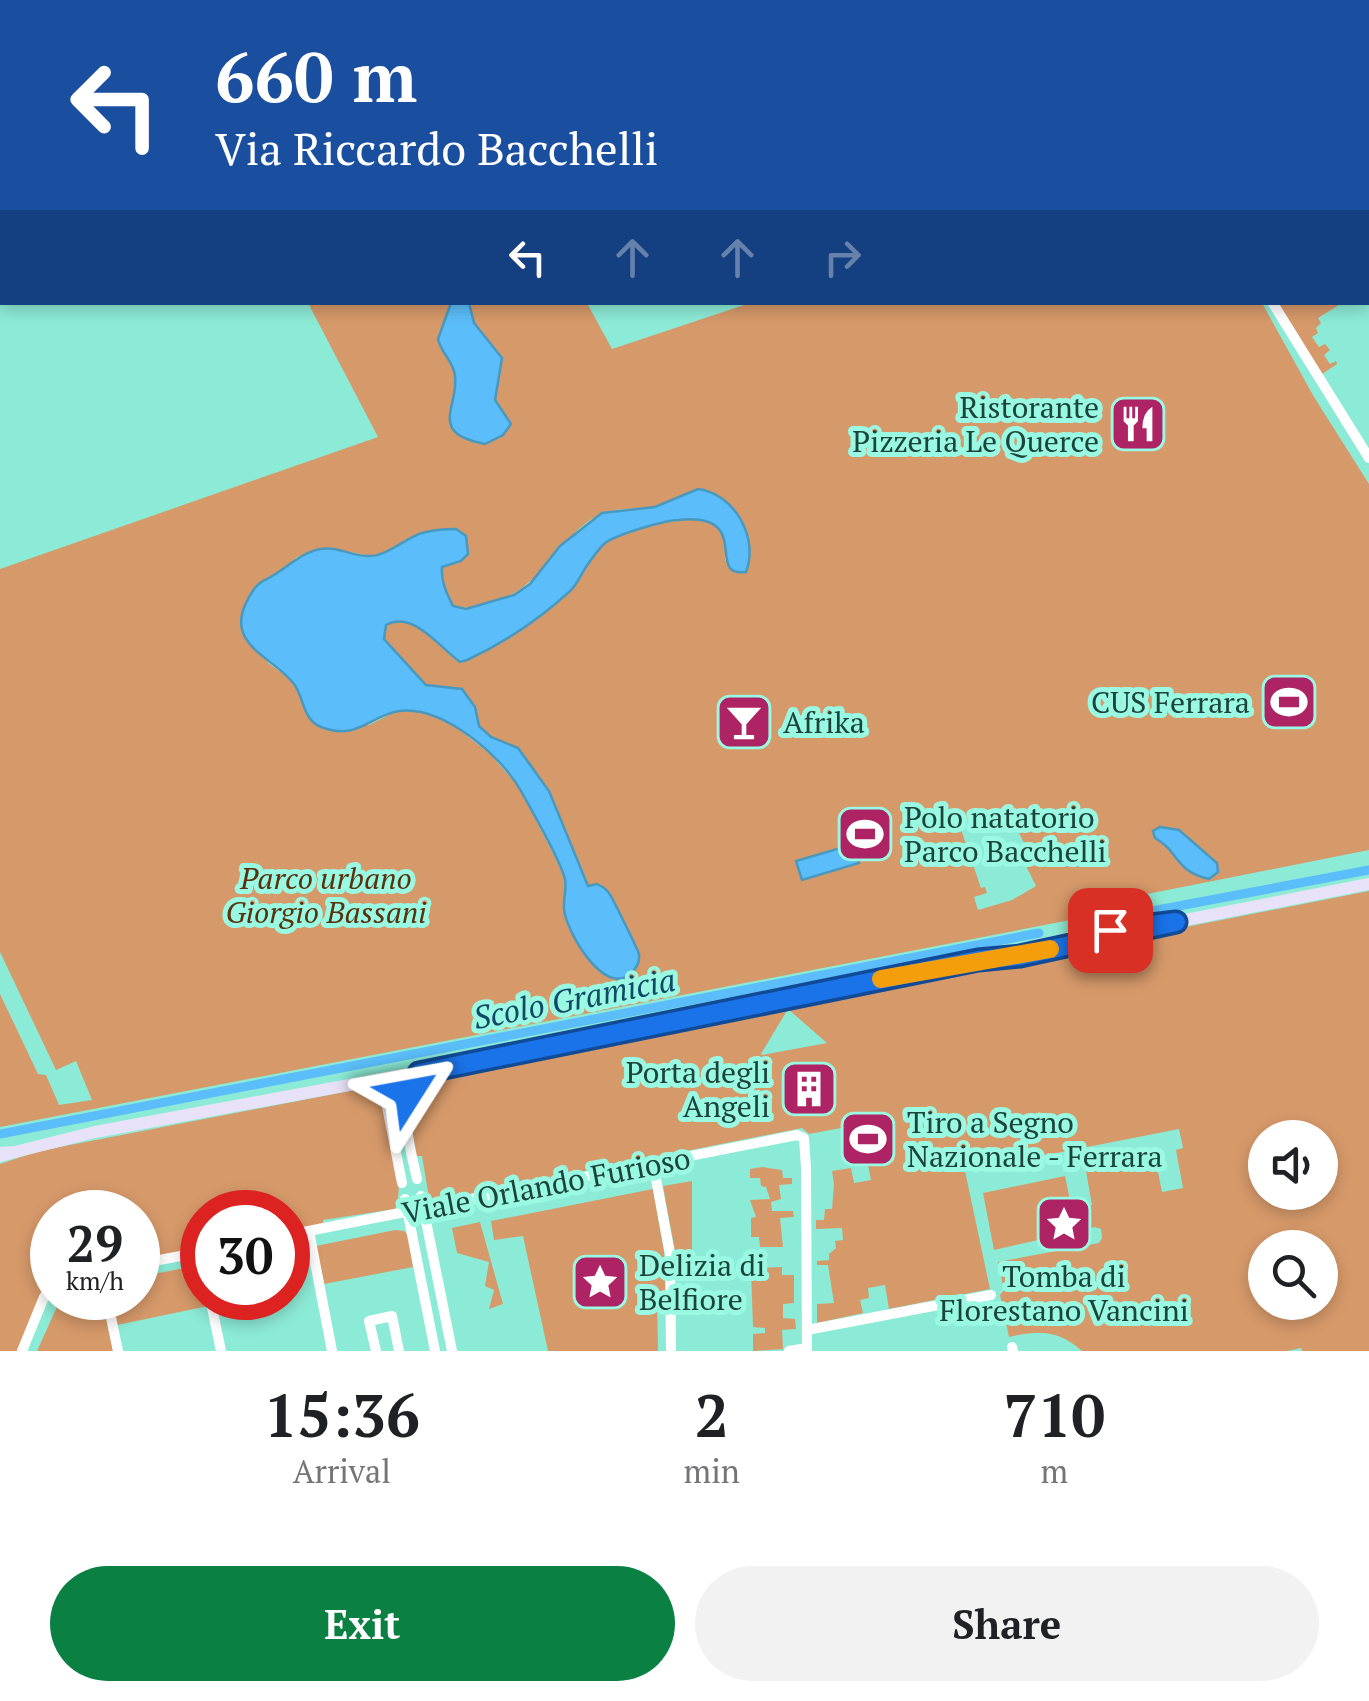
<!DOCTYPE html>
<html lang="en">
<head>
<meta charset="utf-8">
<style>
  body { margin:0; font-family:"PT Serif",serif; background:#f2f2f2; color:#202124; height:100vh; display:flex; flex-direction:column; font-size:38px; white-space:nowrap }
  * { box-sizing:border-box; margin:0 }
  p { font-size:32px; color:#757577 }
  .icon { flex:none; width:55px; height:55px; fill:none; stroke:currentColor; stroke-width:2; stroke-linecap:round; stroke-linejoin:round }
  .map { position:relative; height:1351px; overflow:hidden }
  .drawer { display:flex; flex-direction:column; background:#fff; flex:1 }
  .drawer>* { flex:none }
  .guide { position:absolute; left:0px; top:0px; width:1370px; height:305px; box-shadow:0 5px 15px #0003; background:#1a4fa0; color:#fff; overflow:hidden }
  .fabs { position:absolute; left:1248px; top:1120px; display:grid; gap:20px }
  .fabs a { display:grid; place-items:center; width:90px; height:90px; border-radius:50%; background:#fff; box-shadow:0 5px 15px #0003; font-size:50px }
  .speed { position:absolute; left:30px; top:1190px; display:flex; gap:20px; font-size:50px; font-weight:700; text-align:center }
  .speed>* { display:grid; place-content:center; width:130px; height:130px; border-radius:50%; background:#fff; box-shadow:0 5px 15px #0003; line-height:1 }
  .speed small { font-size:25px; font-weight:400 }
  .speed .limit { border:15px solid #d22; background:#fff; color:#111 }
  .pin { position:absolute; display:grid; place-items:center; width:85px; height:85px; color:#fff; margin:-42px; border-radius:20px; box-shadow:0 5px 15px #0006 }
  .me { position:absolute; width:110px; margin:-55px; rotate:56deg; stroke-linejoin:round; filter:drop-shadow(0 0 8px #0008) }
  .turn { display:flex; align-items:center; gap:35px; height:210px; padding:0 50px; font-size:45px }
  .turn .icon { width:130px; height:130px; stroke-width:2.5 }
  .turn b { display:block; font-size:70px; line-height:85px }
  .lanes { display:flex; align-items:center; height:95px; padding:0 50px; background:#0003; justify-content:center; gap:50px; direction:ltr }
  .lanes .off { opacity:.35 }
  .eta { display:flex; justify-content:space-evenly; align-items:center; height:170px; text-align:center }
  .eta b { font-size:60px; font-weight:800; line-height:70px }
  .primary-button { display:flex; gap:20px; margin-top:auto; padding:20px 50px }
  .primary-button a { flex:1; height:115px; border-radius:60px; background:#0b8043; color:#fff; font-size:40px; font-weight:800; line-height:115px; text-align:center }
  .primary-button a+a { background:#f2f2f2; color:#202124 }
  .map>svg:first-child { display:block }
  .green { fill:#d6996a; fill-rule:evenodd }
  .water { fill:#5bbdf9; stroke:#4899c0; stroke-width:2.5 }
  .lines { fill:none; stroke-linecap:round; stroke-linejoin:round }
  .stream { stroke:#4899c0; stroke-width:2.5 }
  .canal { stroke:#5bbdf9; stroke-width:9 }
  .minor { stroke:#fff; stroke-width:10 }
  .major { stroke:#e8e2f8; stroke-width:12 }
  .route-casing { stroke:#114b97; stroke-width:25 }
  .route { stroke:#1a73e8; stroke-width:18 }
  .slow { stroke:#f59e0b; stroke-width:18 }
  .labels { text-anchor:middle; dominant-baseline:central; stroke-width:10; stroke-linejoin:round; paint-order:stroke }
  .poi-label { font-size:30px; fill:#1c443c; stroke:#9af9e3; text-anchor:start }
  .park-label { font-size:30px; font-style:italic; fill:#59310d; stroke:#9af9e3 }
  .street-label { font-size:30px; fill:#1c443c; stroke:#9af9e3 }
  .water-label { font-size:32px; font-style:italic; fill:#114866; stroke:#9af9e3 }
</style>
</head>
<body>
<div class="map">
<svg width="1369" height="1351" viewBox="0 0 1369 1351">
  <rect width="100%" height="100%" fill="#8cebd6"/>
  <g class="green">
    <polygon points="176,0 803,0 171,2"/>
    <path d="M308,303H587L612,349L750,303H1262L1314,397L1369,484V850L1112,901L1099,900L1117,911L0,1127V994L38,1074L46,1075L59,1105L92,1100L76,1061L56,1070L0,952V569L378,437ZM655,507L734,509L750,544L725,561C726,549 729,533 718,525C697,510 625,529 606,543C589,555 584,581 568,592C532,616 491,636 453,658C436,642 411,612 386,625L384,639L426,685L462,689L475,707L479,726L491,737L518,748L549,791L589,886L611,896L639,953L595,967L574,936L564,911L565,881L559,865L519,787L490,754L447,720L418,710L395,712L369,725L305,711C302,687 287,676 268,663L262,581L287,567L297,557L331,548L374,557L420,534L461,561L442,567L441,580L453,606C467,609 478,607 492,603C546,586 555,538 600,514C613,508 639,509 655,507ZM1006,807L1033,861L1026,866L1036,886L1012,900L978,910L974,897L987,893L985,887L981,888L958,821Z"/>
    <polygon points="1276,303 1342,303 1318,318 1321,323 1316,328 1318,333 1312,337 1319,347 1325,344 1330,350 1324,355 1330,364 1336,361 1337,364 1322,374"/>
    <path d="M1369,891V1351H1302L1301,1348L1287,1351H1082C1058,1330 1039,1330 1009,1337L1000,1295L1004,1290L998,1262L1099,1243L1102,1238L1101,1229L1095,1227L994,1250L983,1193L1065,1176L1072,1210L1092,1205L1086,1171L1155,1157L1162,1192L1183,1188L1176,1150L1183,1148L1179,1129L965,1171L990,1289L889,1309L885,1285L868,1288L869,1298L860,1300L863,1313L817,1323V1304L834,1303L828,1265H817V1261L829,1260V1254L836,1248L835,1241L843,1240L842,1228L816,1229V1220H824L825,1209H832L834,1184L832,1171L851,1168L854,1183L871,1180L868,1165L873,1163L872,1156L866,1157L859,1121L849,1130L841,1128L809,1134L802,1128L434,1201L429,1198L422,1156H416L410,1119L417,1085L434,1075ZM788,1009L827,1043L762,1055L761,1054ZM1265,1138H1320V1192H1265ZM1265,1248H1320V1302H1265Z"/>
    <path d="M370,1087L379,1093C386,1121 407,1184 395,1209L323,1220V1224L288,1231V1212H202V1248L138,1260V1212H52V1280L43,1289L17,1351H0V1164L39,1151Z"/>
    <polygon points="762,1167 782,1170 783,1178 792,1178 792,1184 779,1185 781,1199 771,1202 772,1211 793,1211 794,1217 780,1218 783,1247 760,1247 759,1237 751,1237 751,1218 756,1217 750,1200 770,1199 766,1187 761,1186 760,1178 750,1178 750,1169"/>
    <polygon points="692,1181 692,1251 675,1251 663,1186"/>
    <polygon points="653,1189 664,1252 666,1295 657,1297 658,1351 548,1351 523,1236 494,1240 491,1221"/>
    <polygon points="480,1222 503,1304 489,1309 494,1290 485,1286 489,1262 457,1253 452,1228"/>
    <polygon points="395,1230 404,1231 408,1235 413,1267 324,1284 316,1246"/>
    <polygon points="200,1265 202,1298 206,1298 208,1306 117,1325 111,1298 138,1298 138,1277"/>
    <polygon points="782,1267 782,1275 794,1275 794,1303 783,1304 783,1318 795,1319 796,1329 782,1330 783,1349 753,1351 753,1334 765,1333 765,1328 753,1327 751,1268"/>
    <polygon points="61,1298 102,1298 113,1351 37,1351"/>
  </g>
  <g class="water">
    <path d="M451,303H469L474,323L502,358L495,400L511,424L503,435L485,444C427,433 459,407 455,376C454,362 441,353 438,339Z"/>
    <path d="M698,489C735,494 759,538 746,572C704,578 755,512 678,520C662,521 618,534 605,543C598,549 591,560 586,567C580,576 577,585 569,592C538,620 504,643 467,660L460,662C439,647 413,610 386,625L384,639L426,685L462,689L475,707L479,726L491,737L518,748L549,791L588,886L597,884C603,887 605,888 609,893C612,897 638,950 639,954C640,962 636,969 630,974C604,997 566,931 564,909C563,899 567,890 565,879C560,859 532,811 521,791C501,755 442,705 399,711C369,716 357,741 321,727C302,719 305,699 294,684C274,657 224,645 247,601C252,591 257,583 267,579C289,568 306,545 334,549C346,551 358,557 371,556C387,555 404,540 419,534C431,530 444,529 456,529L466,536L468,554L461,561L442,567C441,582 446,592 453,606L466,609L514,595L530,584L560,546L602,513L655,507Z"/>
    <path d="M1160,827L1179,830L1217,863L1218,872L1209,879C1174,871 1180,852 1155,838L1153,831Z"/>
    <polygon points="854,844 859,863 802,880 796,861"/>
  </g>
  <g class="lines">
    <g class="stream">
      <polyline points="68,0 69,2"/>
      <polyline points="0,147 2,146"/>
    </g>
    <g class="canal">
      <polyline points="1120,917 1369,870"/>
      <polyline points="0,1134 1039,933"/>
    </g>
    <g class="minor">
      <polyline points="1085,0 1086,2"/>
      <polyline points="1272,302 1369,458"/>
      <polyline points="382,1081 402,1183"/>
      <polyline points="653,1163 670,1254 671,1351"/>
      <path d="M417,1179C409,1143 397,1106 419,1073"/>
      <polyline points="421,1196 452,1351"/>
      <polyline points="405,1199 435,1351"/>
      <polyline points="309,1231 332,1351"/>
      <polyline points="288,1235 797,1135 804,1138 806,1168 807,1351"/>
      <polyline points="138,1264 202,1252"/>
      <polyline points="107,1298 118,1351"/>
      <polyline points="210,1298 221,1351"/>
      <polyline points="807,1330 991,1295"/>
      <polyline points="1012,1347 1013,1351"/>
      <polyline points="22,1351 44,1297 52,1285"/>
      <polyline points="376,1351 369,1321 392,1316 399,1351"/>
      <polyline points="789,1351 807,1348"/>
    </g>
    <g class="major">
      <polyline points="1170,923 1369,884"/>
      <polyline points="15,1152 95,1132 516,1054 978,960 1078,936 1142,924 1176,922"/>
      <polyline points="0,1153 15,1152 0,1156"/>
    </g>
  </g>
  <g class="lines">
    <g class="route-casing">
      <polyline id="route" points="409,1093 419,1073 978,960 1020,956 1176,922 1110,930"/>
    </g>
    <use href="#route" class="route"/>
    <polyline class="slow" points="881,979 1050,949"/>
  </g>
  <defs>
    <g id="restaurant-square" transform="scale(2.875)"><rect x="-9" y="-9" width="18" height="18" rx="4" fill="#ad2364" stroke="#9af9e3"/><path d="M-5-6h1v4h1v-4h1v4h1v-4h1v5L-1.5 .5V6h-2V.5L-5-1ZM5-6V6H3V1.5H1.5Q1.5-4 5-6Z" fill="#fff"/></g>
    <g id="stadium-square" transform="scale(2.875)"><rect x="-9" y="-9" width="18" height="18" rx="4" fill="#ad2364" stroke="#9af9e3"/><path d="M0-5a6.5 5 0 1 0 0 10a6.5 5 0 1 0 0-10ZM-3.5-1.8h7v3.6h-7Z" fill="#fff"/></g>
    <g id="bar-square" transform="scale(2.875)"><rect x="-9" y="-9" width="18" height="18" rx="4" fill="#ad2364" stroke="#9af9e3"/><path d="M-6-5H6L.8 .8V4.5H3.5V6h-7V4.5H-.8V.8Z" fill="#fff"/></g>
    <g id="building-square" transform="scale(2.875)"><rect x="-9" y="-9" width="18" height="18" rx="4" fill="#ad2364" stroke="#9af9e3"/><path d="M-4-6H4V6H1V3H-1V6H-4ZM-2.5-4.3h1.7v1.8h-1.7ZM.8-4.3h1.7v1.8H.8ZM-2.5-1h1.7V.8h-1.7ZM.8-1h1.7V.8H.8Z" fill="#fff"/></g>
    <g id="sight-square" transform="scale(2.875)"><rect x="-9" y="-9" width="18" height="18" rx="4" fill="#ad2364" stroke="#9af9e3"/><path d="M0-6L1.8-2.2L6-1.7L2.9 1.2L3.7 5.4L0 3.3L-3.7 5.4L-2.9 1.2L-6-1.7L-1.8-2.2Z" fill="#fff"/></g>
  </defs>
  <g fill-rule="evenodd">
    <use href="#restaurant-square" x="1138" y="424"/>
    <use href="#stadium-square" x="1289" y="702"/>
    <use href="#bar-square" x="744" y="722"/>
    <use href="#stadium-square" x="865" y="834"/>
    <use href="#building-square" x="809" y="1089"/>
    <use href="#stadium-square" x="868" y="1139"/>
    <use href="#sight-square" x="1064" y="1224"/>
    <use href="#sight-square" x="600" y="1282"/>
  </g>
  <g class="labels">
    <g class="poi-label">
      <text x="1099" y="407" text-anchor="end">Ristorante<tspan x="1099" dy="34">Pizzeria Le Querce</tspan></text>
      <text x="1250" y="702" text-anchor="end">CUS Ferrara</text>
      <text x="783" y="722">Afrika</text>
      <text x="904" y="817">Polo natatorio<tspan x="904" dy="34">Parco Bacchelli</tspan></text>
      <text x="770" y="1072" text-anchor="end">Porta degli<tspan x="770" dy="34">Angeli</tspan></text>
      <text x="907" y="1122">Tiro a Segno<tspan x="907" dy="34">Nazionale - Ferrara</tspan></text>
      <text x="639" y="1265">Delizia di<tspan x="639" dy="34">Belfiore</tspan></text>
      <text x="1064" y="1276" text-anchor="middle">Tomba di<tspan x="1064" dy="34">Florestano Vancini</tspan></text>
    </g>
    <g class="park-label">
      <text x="326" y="878">Parco urbano<tspan x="326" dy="34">Giorgio Bassani</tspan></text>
    </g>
    <g class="street-label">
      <text transform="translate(546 1185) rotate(-11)">Viale Orlando Furioso</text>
    </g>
    <g class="water-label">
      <text transform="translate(574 998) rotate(-11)">Scolo Gramicia</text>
    </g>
  </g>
</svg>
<div class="fabs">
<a><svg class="icon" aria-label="sound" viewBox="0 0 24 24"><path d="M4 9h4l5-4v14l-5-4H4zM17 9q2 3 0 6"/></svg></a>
<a><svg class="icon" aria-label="search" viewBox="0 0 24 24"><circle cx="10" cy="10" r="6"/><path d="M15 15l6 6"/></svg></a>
</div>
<div class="speed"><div>29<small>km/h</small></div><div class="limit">30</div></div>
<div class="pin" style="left:1110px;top:930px;background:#d93025"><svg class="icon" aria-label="arrive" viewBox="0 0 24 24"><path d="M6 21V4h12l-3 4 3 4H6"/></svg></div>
<svg class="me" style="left:409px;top:1093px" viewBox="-20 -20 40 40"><path d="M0-17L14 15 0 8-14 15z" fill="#1a73e8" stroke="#fff" stroke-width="4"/></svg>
<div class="guide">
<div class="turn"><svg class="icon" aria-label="left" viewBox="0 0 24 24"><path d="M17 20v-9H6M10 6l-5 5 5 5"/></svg><div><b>660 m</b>Via Riccardo Bacchelli</div></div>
<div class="lanes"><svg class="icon" aria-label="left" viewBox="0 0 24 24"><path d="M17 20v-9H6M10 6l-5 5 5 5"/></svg><svg class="icon off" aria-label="ahead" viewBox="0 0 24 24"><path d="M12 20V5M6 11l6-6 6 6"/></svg><svg class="icon off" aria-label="ahead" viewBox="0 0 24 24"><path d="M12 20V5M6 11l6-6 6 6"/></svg><svg class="icon off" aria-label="right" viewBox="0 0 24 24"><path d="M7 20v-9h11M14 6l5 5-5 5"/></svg></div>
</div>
</div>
<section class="drawer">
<div class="eta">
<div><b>15:36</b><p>Arrival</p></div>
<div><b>2</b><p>min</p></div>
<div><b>710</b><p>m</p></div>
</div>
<div class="primary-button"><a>Exit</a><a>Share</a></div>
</section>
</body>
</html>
